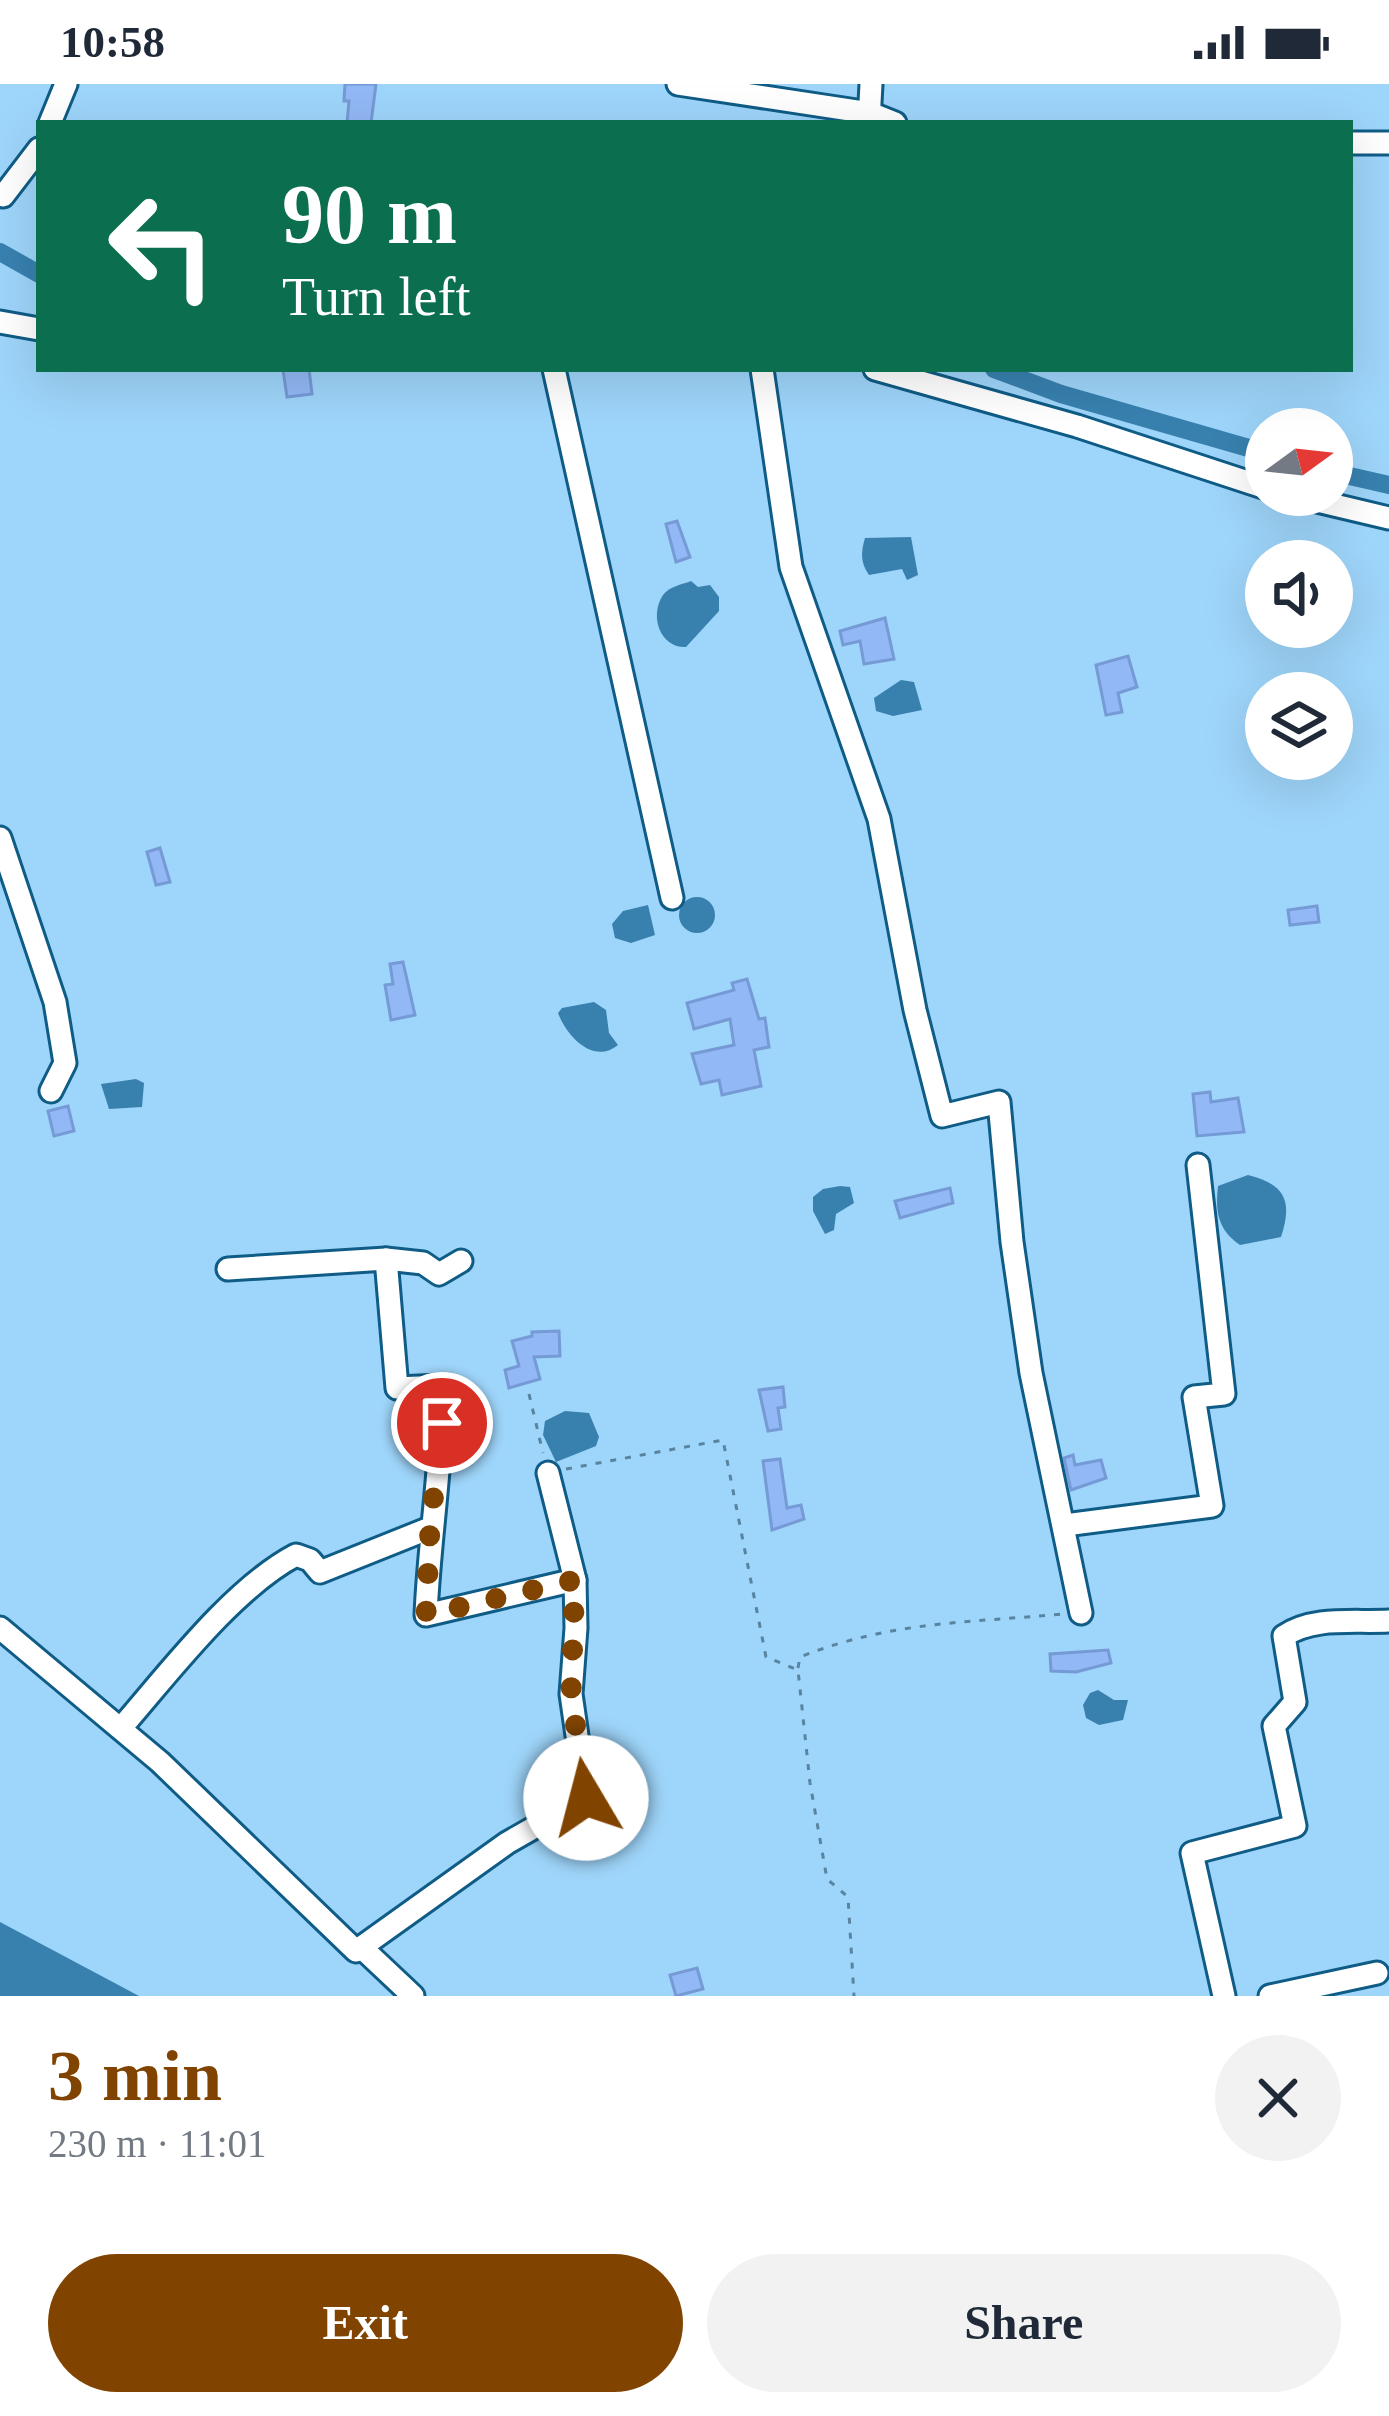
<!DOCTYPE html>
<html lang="en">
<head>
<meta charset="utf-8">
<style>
  body { margin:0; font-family:Georgia,serif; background:#f2f2f3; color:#1f2937; height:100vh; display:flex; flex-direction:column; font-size:45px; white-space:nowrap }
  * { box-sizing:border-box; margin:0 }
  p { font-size:39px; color:#747a83 }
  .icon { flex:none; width:66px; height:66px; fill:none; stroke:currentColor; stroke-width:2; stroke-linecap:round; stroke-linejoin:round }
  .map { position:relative; height:1912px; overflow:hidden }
  .sheet { display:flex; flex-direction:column; background:#fff; flex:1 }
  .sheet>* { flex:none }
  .top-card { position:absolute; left:36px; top:36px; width:1317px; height:252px; border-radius:0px; box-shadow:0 12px 48px #0002; background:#0b6e4f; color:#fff; overflow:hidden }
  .needle { width:78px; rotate:75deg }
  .buttons { position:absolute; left:1245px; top:324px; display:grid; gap:24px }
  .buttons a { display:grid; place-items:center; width:108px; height:108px; border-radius:50%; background:#fff; box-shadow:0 12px 48px #0002; font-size:60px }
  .pin { position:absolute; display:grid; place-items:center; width:102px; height:102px; color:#fff; margin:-51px; border:6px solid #fff; border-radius:50%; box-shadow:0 3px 12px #0007 }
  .me { position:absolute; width:132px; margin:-66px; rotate:352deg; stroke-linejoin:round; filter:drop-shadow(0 0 9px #0008) }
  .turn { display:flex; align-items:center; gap:42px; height:252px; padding:0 48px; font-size:54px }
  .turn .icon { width:156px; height:156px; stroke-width:2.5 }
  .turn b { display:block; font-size:84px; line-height:102px }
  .round { display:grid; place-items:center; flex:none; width:126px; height:126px; border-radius:63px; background:#f2f2f3 }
  .headline { display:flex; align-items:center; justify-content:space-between; height:204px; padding:0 48px }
  h1 { font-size:72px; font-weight:800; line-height:90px; color:#814400 }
  .primary-button { display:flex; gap:24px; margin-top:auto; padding:24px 48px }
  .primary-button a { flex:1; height:138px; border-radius:72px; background:#814400; color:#fff; font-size:48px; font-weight:800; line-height:138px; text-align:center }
  .primary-button a+a { background:#f2f2f3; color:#1f2937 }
  .status { display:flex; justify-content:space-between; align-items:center; height:84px; padding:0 60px; background:#fff; direction:ltr }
  .status svg { height:33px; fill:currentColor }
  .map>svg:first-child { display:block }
  .water { fill:#3881af }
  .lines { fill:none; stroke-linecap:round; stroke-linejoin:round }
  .canal { stroke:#3881af; stroke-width:18 }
  .building { fill:#92b8f5; stroke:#759ad5; stroke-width:3 }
  .street-casing { stroke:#0f5c86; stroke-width:27 }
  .path { stroke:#5984a0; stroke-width:3; stroke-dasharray:6 9; stroke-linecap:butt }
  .street { stroke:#fff; stroke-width:21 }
  .route { stroke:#814400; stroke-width:21; stroke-dasharray:0 37.8 }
</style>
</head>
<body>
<div class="status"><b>10:58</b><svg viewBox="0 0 49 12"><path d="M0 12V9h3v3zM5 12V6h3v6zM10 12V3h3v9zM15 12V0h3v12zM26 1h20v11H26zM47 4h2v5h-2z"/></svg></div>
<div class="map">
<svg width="1389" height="1912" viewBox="0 0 1389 1912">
  <rect width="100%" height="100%" fill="#9ed5fa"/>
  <g class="water">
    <path d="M911,453L918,491L907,496L902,485L869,491C860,478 861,468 865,454Z"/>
    <path d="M691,497L698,503L710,501L719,513V527L686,563C660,564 649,532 663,511C670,502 681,501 691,497Z"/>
    <polygon points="901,596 914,598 922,626 893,632 876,627 874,614"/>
    <circle cx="697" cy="831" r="18"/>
    <polygon points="648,821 655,851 631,859 615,854 612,840 623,827"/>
    <path d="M594,918L606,926L609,949L618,961C594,981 567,953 558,929L562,924Z"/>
    <polygon points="136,995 144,999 142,1023 109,1025 101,1000"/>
    <path d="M1248,1091C1285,1100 1293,1117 1281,1153L1240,1161C1218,1146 1215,1128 1218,1102Z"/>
    <polygon points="840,1102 850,1103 854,1119 836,1130 834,1146 825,1150 813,1127 813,1113 823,1105"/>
    <polygon points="565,1327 589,1329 599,1353 596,1362 556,1378 543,1351 545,1337"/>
    <polygon points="1098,1606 1114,1616 1128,1616 1123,1636 1099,1641 1086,1634 1083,1621 1090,1609"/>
    <polygon points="0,1838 139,1912 0,1912"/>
  </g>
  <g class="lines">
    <g class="canal">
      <polyline points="0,168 39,190"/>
      <polyline points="994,285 1061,310 1266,369"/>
      <polyline points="1332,388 1389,401"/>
    </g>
  </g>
  <g class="building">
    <polygon points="345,0 376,0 371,39 347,39 349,17 344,17"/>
    <polygon points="309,285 312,310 287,313 283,286"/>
    <polygon points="677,437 690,473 676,478 666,440"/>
    <polygon points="885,534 894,575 864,580 860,557 843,561 840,547"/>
    <polygon points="1128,572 1137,603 1118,609 1122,628 1106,631 1096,581"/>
    <polygon points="160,764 170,798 156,801 147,768"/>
    <polygon points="1317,822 1319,838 1290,841 1288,826"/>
    <polygon points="403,878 415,931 391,936 385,901 393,900 390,880"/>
    <polygon points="747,895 759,935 765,934 769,963 754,966 761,1002 722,1011 719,996 701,1000 692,970 734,961 730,935 694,945 687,919 734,906 732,899"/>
    <polygon points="1210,1008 1211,1018 1238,1014 1244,1048 1197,1052 1193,1010"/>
    <polygon points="68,1022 74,1047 54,1052 48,1027"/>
    <polygon points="950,1104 953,1119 900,1134 895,1117"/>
    <polygon points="559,1247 560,1272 534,1273 540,1295 509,1304 505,1286 519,1282 512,1257 532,1252 532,1248"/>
    <polygon points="783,1303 785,1323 778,1324 781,1345 768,1347 759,1306"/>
    <polygon points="1073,1371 1075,1381 1101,1376 1106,1394 1071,1406 1064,1374"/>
    <polygon points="780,1375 787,1424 801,1421 804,1435 772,1446 763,1377"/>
    <polygon points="1108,1566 1111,1579 1076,1588 1051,1587 1050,1570"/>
    <polygon points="697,1884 703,1905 676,1912 670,1891"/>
  </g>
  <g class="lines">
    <g class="street-casing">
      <g id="street">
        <polyline points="678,0 870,29 895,39"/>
        <polyline points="869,38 871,0"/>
        <polyline points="50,39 66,0"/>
        <polyline points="1350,59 1389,59"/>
        <polyline points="0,110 3,112 39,65"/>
        <polyline points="0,238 39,245"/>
        <polyline points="554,285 672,814"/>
        <polyline points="762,285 791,483 879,735 915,926 942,1032 999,1018 1012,1158 1031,1289 1081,1529"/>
        <polyline points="875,285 1077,342 1266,404"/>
        <polyline points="1292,411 1389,434"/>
        <polyline points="0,754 55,918 65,979 51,1007"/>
        <path d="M386,1175L397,1304L441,1302C443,1378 429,1455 426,1531L575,1496L548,1389"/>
        <polyline points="228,1185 386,1175 423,1179 439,1190 461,1177"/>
        <polyline points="1065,1441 1212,1422 1194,1313 1224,1310 1198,1081"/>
        <polyline points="0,1544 160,1678 356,1867 507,1759 586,1714 571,1610 576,1544 575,1496"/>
        <path d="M121,1644C168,1590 233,1504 296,1471L310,1476L320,1488L430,1444"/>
        <polyline points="361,1863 413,1912"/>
        <path d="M1224,1912L1192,1769L1295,1742L1274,1642L1295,1618L1284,1552C1314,1532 1354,1539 1389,1537"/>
        <polyline points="1270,1912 1377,1889"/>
      </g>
    </g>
    <g class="path">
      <polyline points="529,1310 543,1369"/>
      <polyline points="566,1385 723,1356 766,1573 798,1586 810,1699 827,1795 848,1813 854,1912"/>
      <path d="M798,1584L800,1573C891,1537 967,1539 1062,1530"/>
    </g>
    <use href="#street" class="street"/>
  </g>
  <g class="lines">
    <polyline class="route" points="442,1339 430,1444 426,1531 575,1496 571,1610 586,1714"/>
  </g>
</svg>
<div class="buttons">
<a><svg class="needle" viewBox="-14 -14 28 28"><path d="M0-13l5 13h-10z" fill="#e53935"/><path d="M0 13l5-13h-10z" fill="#747a83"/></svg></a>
<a><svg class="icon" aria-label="sound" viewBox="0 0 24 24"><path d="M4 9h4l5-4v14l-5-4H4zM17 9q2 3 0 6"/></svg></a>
<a><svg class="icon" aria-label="layers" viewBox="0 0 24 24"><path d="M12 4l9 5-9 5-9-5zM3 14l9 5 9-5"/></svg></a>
</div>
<div class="pin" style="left:442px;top:1339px;background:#d93025"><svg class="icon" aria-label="arrive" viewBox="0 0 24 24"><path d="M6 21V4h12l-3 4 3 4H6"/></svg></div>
<svg class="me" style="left:586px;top:1714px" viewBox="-20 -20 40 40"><circle r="19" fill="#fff"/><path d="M0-13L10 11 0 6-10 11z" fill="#814400"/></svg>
<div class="top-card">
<div class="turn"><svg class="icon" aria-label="left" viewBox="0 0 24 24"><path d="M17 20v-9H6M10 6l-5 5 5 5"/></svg><div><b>90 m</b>Turn left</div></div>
</div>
</div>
<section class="sheet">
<div class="headline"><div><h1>3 min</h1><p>230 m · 11:01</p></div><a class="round"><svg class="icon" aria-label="close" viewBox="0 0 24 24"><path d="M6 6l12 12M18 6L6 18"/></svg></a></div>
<div class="primary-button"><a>Exit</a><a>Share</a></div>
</section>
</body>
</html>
